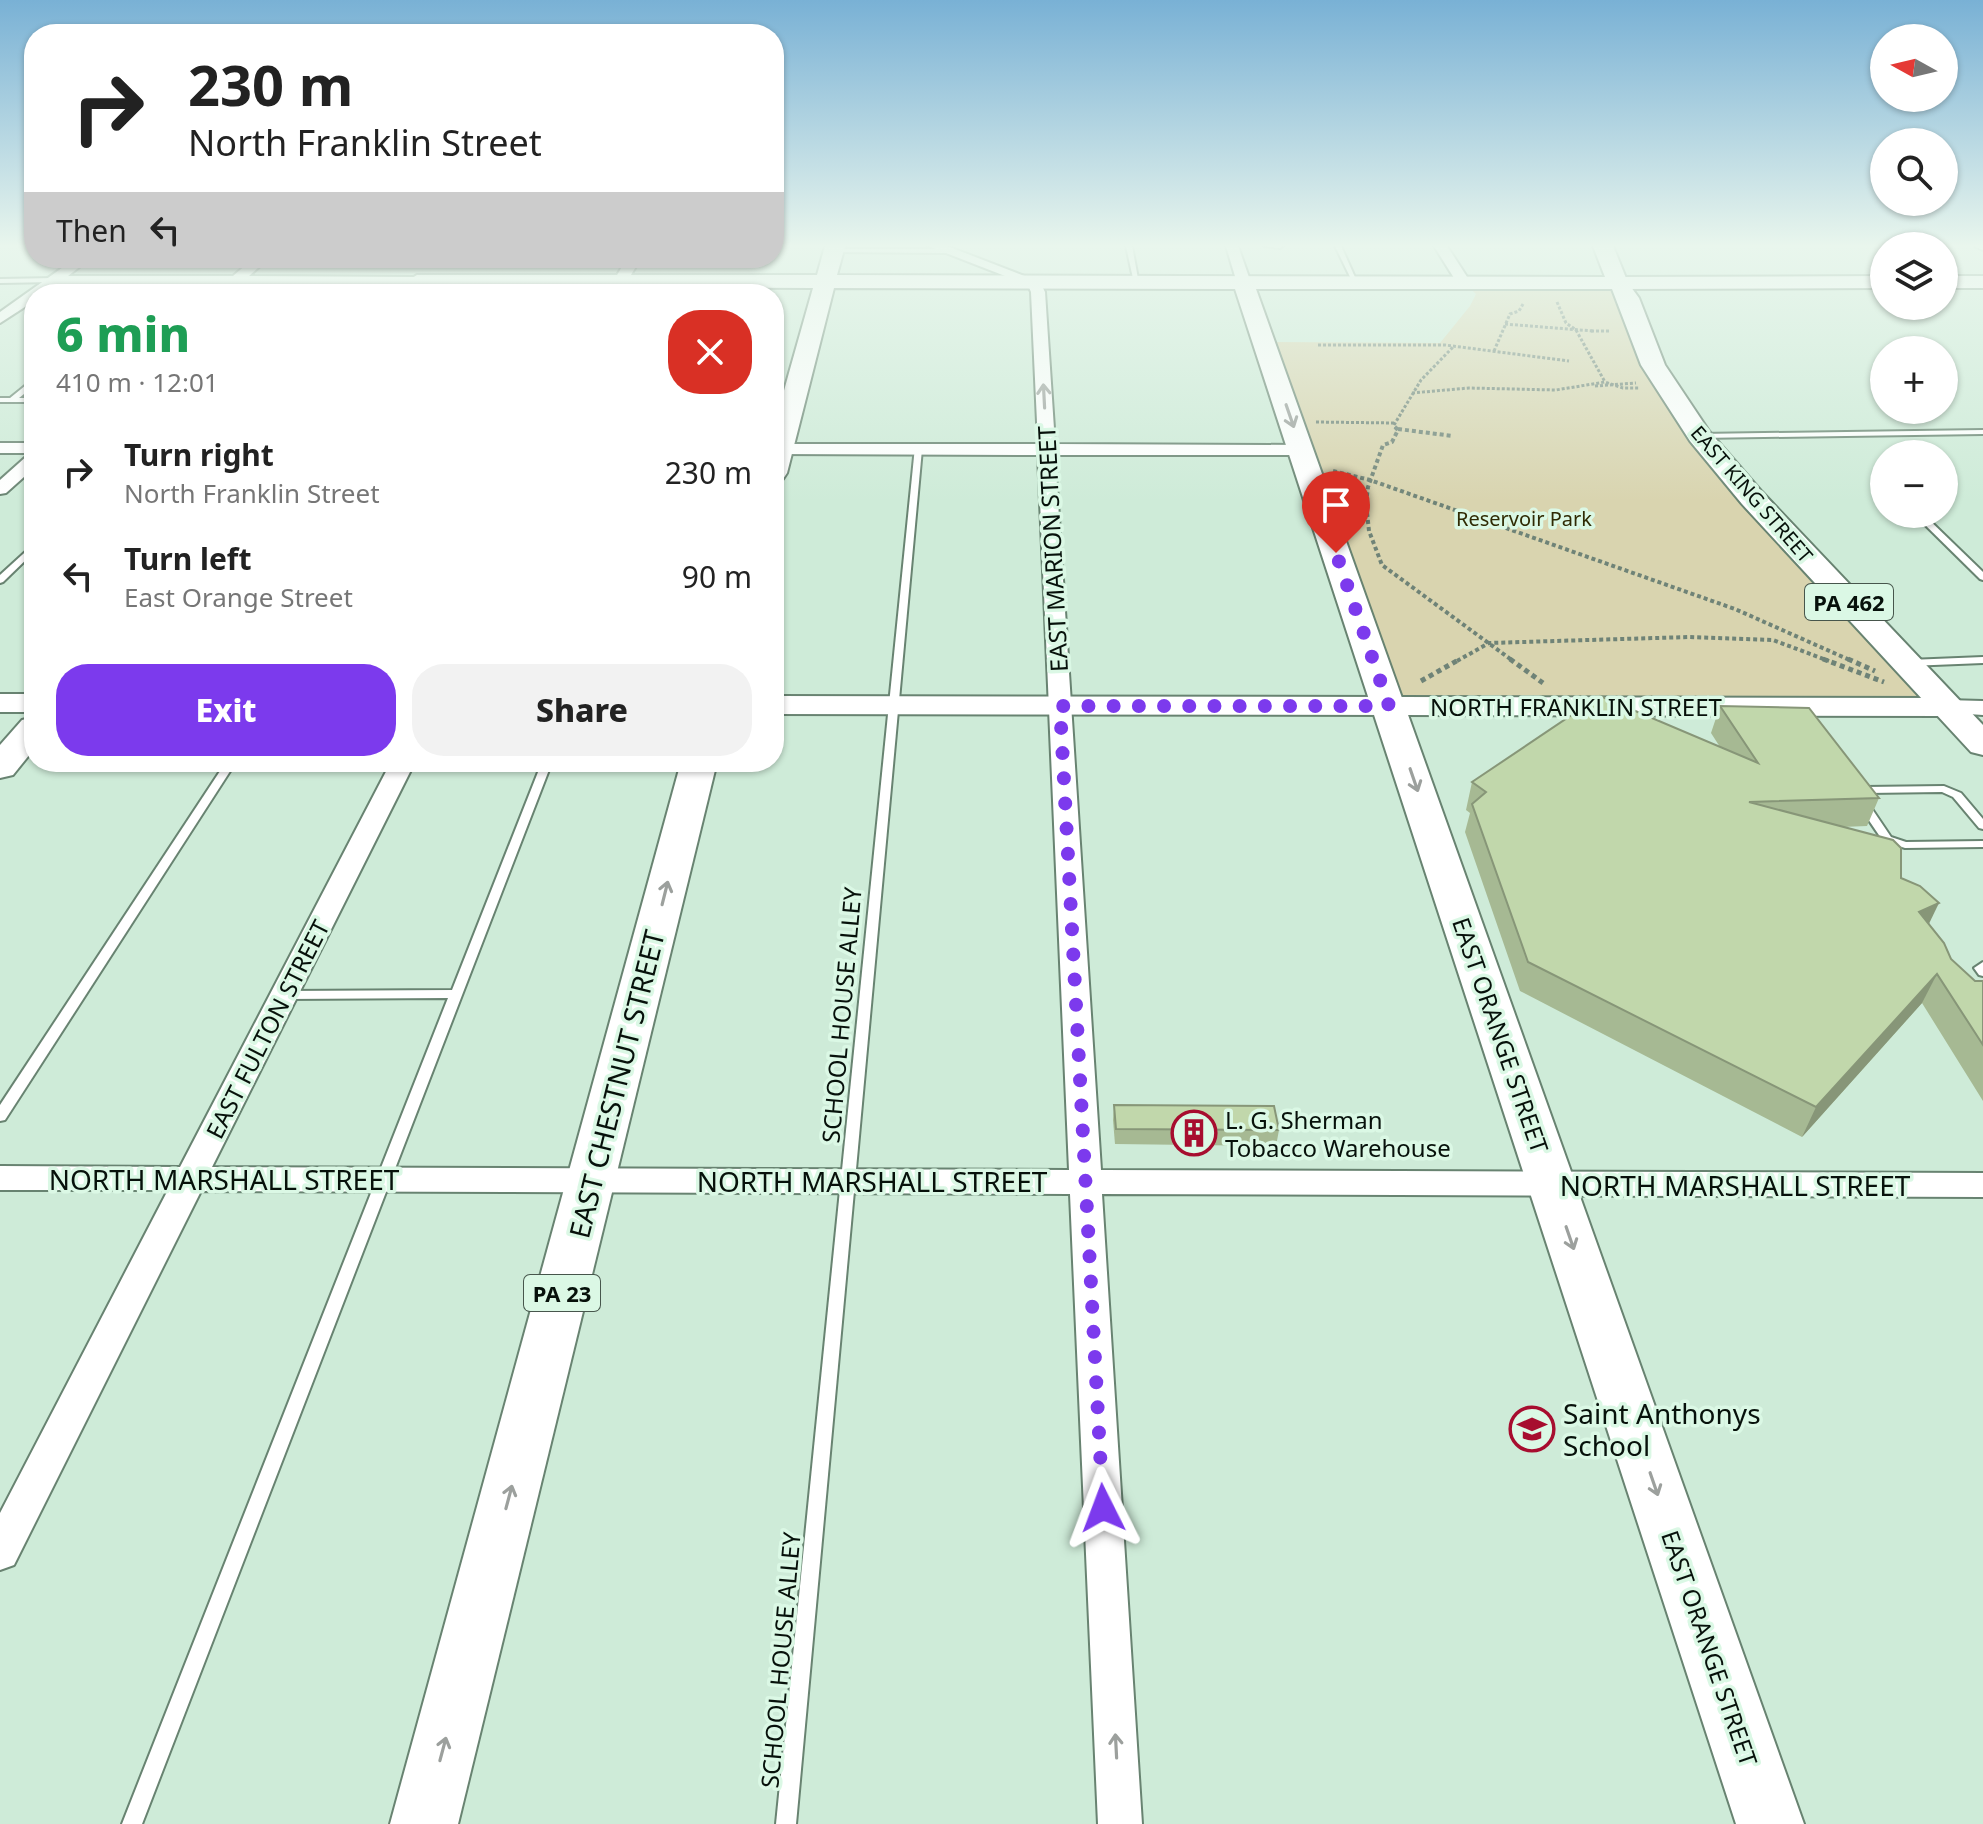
<!DOCTYPE html>
<html lang="en">
<head>
<meta charset="utf-8">
<style>
  body { margin:0; font-family:"Noto Sans",sans-serif; background:#f2f2f2; color:#222; height:100vh; display:flex; flex-direction:column; font-size:30px; white-space:nowrap }
  * { box-sizing:border-box; margin:0 }
  p { font-size:26px; color:#767676 }
  .icon { flex:none; width:44px; height:44px; fill:none; stroke:currentColor; stroke-width:2; stroke-linecap:round; stroke-linejoin:round }
  .map { position:relative; flex:1; overflow:hidden }
  .sheet { position:absolute; left:24px; top:284px; width:760px; height:488px; display:flex; flex-direction:column; background:#fff; border-radius:32px; box-shadow:0 2px 6px #0004 }
  .sheet>* { flex:none }
  .top-card { position:absolute; left:24px; top:24px; width:760px; height:244px; border-radius:32px; box-shadow:0 2px 6px #0004; background:#fff; color:#222; overflow:hidden }
  .needle { width:52px; rotate:278deg }
  .buttons { position:absolute; left:1870px; top:24px; display:grid; gap:16px }
  .buttons a { display:grid; place-items:center; width:88px; height:88px; border-radius:50%; background:#fff; box-shadow:0 2px 6px #0004; font-size:40px }
  .pin { position:absolute; display:grid; place-items:center; width:68px; height:68px; color:#fff; margin:-82px -34px; border-radius:50% 50% 50% 0; rotate:-45deg; box-shadow:0 0 8px #0007 }
  .pin .icon { rotate:45deg }
  .me { position:absolute; width:88px; margin:-44px; rotate:357deg; stroke-linejoin:round; filter:drop-shadow(0 0 6px #0008) }
  .turn { display:flex; align-items:center; gap:28px; height:168px; padding:0 32px; font-size:36px }
  .turn .icon { width:104px; height:104px; stroke-width:2.5 }
  .turn b { display:block; font-size:56px; line-height:68px }
  .then { display:flex; align-items:center; height:76px; padding:0 32px; background:#0003; gap:16px; font-size:30px }
  .round { display:grid; place-items:center; flex:none; width:84px; height:84px; border-radius:32px; background:#f2f2f2 }
  .head { display:flex; align-items:center; justify-content:space-between; height:136px; padding:0 32px }
  h1 { font-size:48px; font-weight:800; line-height:60px; color:#1e9e55 }
  .primary-button { display:flex; gap:16px; margin-top:auto; padding:16px 32px }
  .primary-button a { flex:1; height:92px; border-radius:32px; background:#7c3aed; color:#fff; font-size:32px; font-weight:800; line-height:92px; text-align:center }
  .primary-button a+a { background:#f2f2f2; color:#222 }
  ul { padding:0; list-style:none }
  li { display:flex; align-items:center; gap:24px; height:104px; padding:0 32px }
  li div { flex:1 }
  li b { display:block; font-size:30px }
  li em { font-style:normal }
  .map>svg:first-child { display:block }
  .green { fill:#d9d4af }
  .lines { fill:none; stroke-linecap:round; stroke-linejoin:round }
  .lane-casing { stroke:#688371; stroke-width:4 }
  .street-casing { stroke:#688371; stroke-width:4 }
  .secondary-casing { stroke:#688371; stroke-width:4 }
  .primary-casing { stroke:#688371; stroke-width:4 }
  .path-far2 { stroke:#6f8377; stroke-width:3; stroke-dasharray:3 2; stroke-linecap:butt }
  .path-far1 { stroke:#6f8377; stroke-width:4; stroke-dasharray:4 3; stroke-linecap:butt }
  .path { stroke:#6f8377; stroke-width:5; stroke-dasharray:5 4; stroke-linecap:butt }
  .lane { fill:#fff; fill-rule:evenodd }
  .street { fill:#fff; fill-rule:evenodd }
  .secondary { fill:#fff; fill-rule:evenodd }
  .primary { fill:#fff; fill-rule:evenodd }
  .wall { fill:#a6b993 }
  .shaded-wall { fill:#879678 }
  .building { fill:#c1d7ab; stroke:#879678; stroke-width:2 }
  .oneway { stroke:#9ca09d }
  .route { stroke:#7c3aed; stroke-width:14; stroke-dasharray:0 25.2 }
  .labels { text-anchor:middle; dominant-baseline:central; stroke-width:7; stroke-linejoin:round; paint-order:stroke }
  .far-street-label { font-size:20px; fill:#07110b; stroke:#dbf8e5 }
  .far-park-label { font-size:20px; fill:#2f2a03; stroke:#dbf8e5 }
  .shield { fill:#dbf8e5; stroke:#47564c; stroke-width:2 }
  .shield-label { font-size:22px; font-weight:bold; fill:#07110b }
  .street-label { font-size:24px; fill:#07110b; stroke:#dbf8e5 }
  .poi-label { font-size:24px; fill:#07110b; stroke:#dbf8e5; text-anchor:start }
  .near-street-label { font-size:28px; fill:#07110b; stroke:#dbf8e5 }
  .near-poi-label { font-size:28px; fill:#07110b; stroke:#dbf8e5; text-anchor:start }
</style>
</head>
<body>
<div class="map">
<svg width="1983" height="1824" viewBox="0 0 1983 1824">
  <rect width="100%" height="100%" fill="#ceebd8"/>
  <polygon class="green" points="1464,283 1618,283 1665,386 1946,707 1389,706 1265,342 1440,343 1470,306 1476,294"/>
  <g class="lines">
    <g class="lane-casing">
      <g id="lane">
        <polygon points="1126,246 1132,246 1139,284 1134,283"/>
        <polygon points="1264,246 1283,246 1280,248"/>
        <polygon points="1335,246 1341,246 1358,284 1353,283"/>
        <polygon points="1975,246 1983,246 1983,250 1976,247"/>
        <polygon points="834,249 948,249 951,251 948,253 832,252"/>
        <polygon points="0,279 54,278 57,280 54,282 0,283"/>
        <polygon points="159,279 164,280 148,294 141,294"/>
        <polygon points="313,280 318,281 306,294 299,294"/>
        <polygon points="728,280 731,282 731,294 725,294 725,282"/>
        <polygon points="774,310 779,317 777,325 774,327"/>
        <polygon points="31,381 34,381 34,386 19,398 34,398 34,402 0,402 0,398 10,398"/>
        <polygon points="1983,430 1983,434 1699,438 1695,436 1699,434"/>
        <polygon points="915,447 922,449 796,1824 776,1824"/>
        <polygon points="1914,514 1923,514 1983,572 1983,580 1980,579"/>
        <polygon points="34,544 34,552 3,582 0,583 0,575"/>
        <polygon points="1983,657 1983,663 1909,666 1904,663 1909,660"/>
        <polygon points="226,762 236,762 5,1120 0,1121 0,1105"/>
        <polygon points="542,762 552,762 142,1824 122,1824 448,998 285,999 279,995 285,991 452,990"/>
        <polygon points="1944,786 1961,793 1983,819 1983,829 1979,828 1953,797 1942,792 1868,793 1864,797 1891,837 1906,842 1983,841 1983,847 1905,848 1883,841 1853,797 1861,788 1865,787"/>
        <polygon points="1983,962 1983,976 1979,975 1974,968"/>
      </g>
    </g>
    <g class="street-casing">
      <g id="street">
        <polygon points="928,246 947,246 1040,282 1045,292 1055,444 1301,445 1309,450 1301,455 1055,455 1101,1170 1983,1173 1983,1197 1102,1194 1142,1824 1098,1824 1070,1194 201,1191 14,1565 0,1570 0,1513 168,1190 0,1190 0,1166 180,1167 391,762 415,762 212,1167 1069,1170 1038,455 774,454 774,444 1038,444 1031,292 1028,285"/>
        <polygon points="1226,246 1238,246 1251,283 1249,286 1237,283"/>
        <polygon points="1434,246 1447,246 1471,283 1469,286 1459,286"/>
        <polygon points="76,258 91,258 68,276 233,276 254,258 269,258 249,276 417,277 424,281 417,285 240,285 230,290 225,289 224,285 57,284 44,294 34,294 34,301 0,323 0,312"/>
        <polygon points="627,258 641,258 625,285 615,285 613,282"/>
        <rect x="0" y="443" width="34" height="10"/>
        <polygon points="34,454 34,468 6,493 0,494 0,480 28,455"/>
        <polygon points="1946,700 1983,701 1983,715 1938,712 1935,707"/>
      </g>
    </g>
    <g class="secondary-casing">
      <g id="secondary">
        <polygon points="1884,276 1884,288 1618,289 1609,283 1618,277"/>
        <rect x="1944" y="276" width="39" height="12"/>
        <rect x="0" y="694" width="34" height="18"/>
        <polygon points="774,696 1946,698 1957,701 1961,707 1957,713 1946,716 774,714"/>
      </g>
    </g>
    <g class="primary-casing">
      <g id="primary">
        <polygon points="825,246 845,246 837,275 1605,277 1593,246 1613,246 1628,283 1639,298 1665,365 1709,431 1762,492 1983,725 1983,755 1971,752 1742,504 1690,441 1641,365 1612,289 1256,289 1804,1824 1736,1824 1235,289 834,288 787,473 783,479 774,481 774,426 813,288 417,287 407,281 417,275 817,275"/>
        <polygon points="34,717 34,749 13,775 0,778 0,745 22,720"/>
        <polygon points="681,762 717,762 458,1824 390,1824"/>
      </g>
    </g>
    <g class="path-far2">
      <polyline points="1557,302 1566,323 1576,330 1605,382"/>
      <polyline points="1505,324 1593,331"/>
      <polyline points="1591,331 1610,331"/>
      <polyline points="1318,345 1445,345 1569,361"/>
      <polyline points="1494,351 1510,314 1519,311 1523,304"/>
      <polyline points="1595,386 1636,383"/>
      <polyline points="1412,393 1469,388 1556,390 1605,382 1623,388 1640,388"/>
      <polyline points="1316,422 1395,423"/>
      <polyline points="1397,429 1394,425 1421,380 1454,346"/>
    </g>
    <g class="path-far1">
      <polyline points="1395,427 1398,430 1392,442 1383,445 1368,487 1366,503 1369,531 1382,565 1513,661"/>
      <polyline points="1398,429 1453,436"/>
      <polyline points="1333,471 1370,480 1735,609 1852,661"/>
      <polyline points="1457,661 1489,643 1689,637 1773,640 1829,661"/>
    </g>
    <g class="path">
      <polyline points="1510,659 1543,683"/>
      <polyline points="1823,659 1884,682"/>
      <polyline points="1848,659 1875,671"/>
      <polyline points="1421,681 1460,659"/>
    </g>
    <use href="#lane" class="lane"/>
    <use href="#street" class="street"/>
    <use href="#secondary" class="secondary"/>
    <use href="#primary" class="primary"/>
  </g>
  <g class="wall">
    <polygon points="1720,706 1879,798 1867,826 1842,827 1901,878 1951,959 1975,981 1983,981 1983,1101 1922,1003 1802,1137 1520,991 1465,832 1470,813 1466,810 1472,782 1720,747 1711,733"/>
    <polygon points="1114,1105 1279,1130 1276,1146 1115,1144 1113,1120"/>
  </g>
  <g class="shaded-wall">
    <polygon points="1939,903 1925,932 1919,912"/>
    <polygon points="1937,974 1922,1003 1802,1137 1816,1107"/>
  </g>
  <g class="building">
    <polygon points="1600,696 1758,763 1720,706 1809,708 1879,798 1749,802 1893,840 1901,848 1901,878 1920,886 1939,903 1919,912 1944,943 1951,959 1975,981 1983,981 1983,1045 1937,974 1816,1107 1528,962 1472,804 1486,792 1472,782"/>
    <polygon points="1114,1105 1274,1106 1279,1130 1116,1129"/>
  </g>
  <defs><path id="oneway-shaft" d="M-6 0H5M1.5-3L5.5 0L1.5 3" fill="none" stroke-width="1.6" stroke-linecap="round" stroke-linejoin="round" transform="scale(2)"/></defs>
  <g class="oneway">
    <use href="#oneway-shaft" transform="translate(1044 396) rotate(-93)"/>
    <use href="#oneway-shaft" transform="translate(1290 416) rotate(71)"/>
    <use href="#oneway-shaft" transform="translate(1414 780) rotate(71)"/>
    <use href="#oneway-shaft" transform="translate(665 893) rotate(-76)"/>
    <use href="#oneway-shaft" transform="translate(1570 1238) rotate(71)"/>
    <use href="#oneway-shaft" transform="translate(1654 1484) rotate(71)"/>
    <use href="#oneway-shaft" transform="translate(509 1497) rotate(-75)"/>
    <use href="#oneway-shaft" transform="translate(1116 1746) rotate(-93)"/>
    <use href="#oneway-shaft" transform="translate(443 1749) rotate(-75)"/>
  </g>
  <linearGradient id="sky" x2="0" y2="1"><stop stop-color="#79b1d5"/><stop offset="0.49" stop-color="#e9f6ed"/><stop offset="1" stop-color="#e9f6ed" stop-opacity="0"/></linearGradient>
  <rect width="1983" height="502" fill="url(#sky)"/>
  <g class="lines">
    <polyline class="route" points="1103,1508 1060,706 1389,706 1336,553"/>
  </g>
  <defs>
    <g id="building-ring" transform="scale(2.3)"><circle r="9.5" fill="#dbf8e5" stroke="#a70d2f" stroke-width="1.5"/><path d="M-4-6H4V6H1V3H-1V6H-4ZM-2.5-4.3h1.7v1.8h-1.7ZM.8-4.3h1.7v1.8H.8ZM-2.5-1h1.7V.8h-1.7ZM.8-1h1.7V.8H.8Z" fill="#a70d2f"/></g>
    <g id="school-ring" transform="scale(2.3)"><circle r="9.5" fill="#dbf8e5" stroke="#a70d2f" stroke-width="1.5"/><path d="M0-5L7-2L0 1L-7-2ZM-4 1L0 2.5L4 1V4Q0 6-4 4Z" fill="#a70d2f"/></g>
  </defs>
  <g fill-rule="evenodd">
    <use href="#building-ring" x="1194" y="1133"/>
    <use href="#school-ring" x="1532" y="1429"/>
  </g>
  <g class="labels">
    <g class="far-street-label">
      <text transform="translate(1752 494) rotate(49)">EAST KING STREET</text>
    </g>
    <g class="far-park-label">
      <text x="1524" y="518">Reservoir Park</text>
    </g>
    <g class="shield">
      <rect x="1805" y="584" width="88" height="36" rx="6"/>
      <rect x="524" y="1275" width="76" height="36" rx="6"/>
    </g>
    <g class="shield-label">
      <text x="1849" y="602">PA 462</text>
      <text x="562" y="1293">PA 23</text>
    </g>
    <g class="street-label">
      <text transform="translate(1052 549) rotate(-93)">EAST MARION STREET</text>
      <text x="1576" y="706">NORTH FRANKLIN STREET</text>
      <text transform="translate(841 1015) rotate(-85)">SCHOOL HOUSE ALLEY</text>
      <text transform="translate(267 1029) rotate(-63)">EAST FULTON STREET</text>
      <text transform="translate(1501 1035) rotate(71)">EAST ORANGE STREET</text>
      <text transform="translate(1710 1648) rotate(71)">EAST ORANGE STREET</text>
      <text transform="translate(780 1660) rotate(-85)">SCHOOL HOUSE ALLEY</text>
    </g>
    <g class="poi-label">
      <text x="1225" y="1119">L. G. Sherman<tspan x="1225" dy="28">Tobacco Warehouse</tspan></text>
    </g>
    <g class="near-street-label">
      <text transform="translate(616 1084) rotate(-76)">EAST CHESTNUT STREET</text>
      <text x="224" y="1179">NORTH MARSHALL STREET</text>
      <text x="872" y="1181">NORTH MARSHALL STREET</text>
      <text x="1735" y="1185">NORTH MARSHALL STREET</text>
    </g>
    <g class="near-poi-label">
      <text x="1563" y="1413">Saint Anthonys<tspan x="1563" dy="32">School</tspan></text>
    </g>
  </g>
</svg>
<div class="buttons">
<a><svg class="needle" viewBox="-14 -14 28 28"><path d="M0-13l5 13h-10z" fill="#e53935"/><path d="M0 13l5-13h-10z" fill="#767676"/></svg></a>
<a><svg class="icon" aria-label="search" viewBox="0 0 24 24"><circle cx="10" cy="10" r="6"/><path d="M15 15l6 6"/></svg></a>
<a><svg class="icon" aria-label="layers" viewBox="0 0 24 24"><path d="M12 4l9 5-9 5-9-5zM3 14l9 5 9-5"/></svg></a>
<a>+</a>
<a>−</a>
</div>
<div class="pin" style="left:1336px;top:553px;background:#d93025"><svg class="icon" aria-label="arrive" viewBox="0 0 24 24"><path d="M6 21V4h12l-3 4 3 4H6"/></svg></div>
<svg class="me" style="left:1103px;top:1508px" viewBox="-20 -20 40 40"><path d="M0-17L14 15 0 8-14 15z" fill="#7c3aed" stroke="#fff" stroke-width="4"/></svg>
<div class="top-card">
<div class="turn"><svg class="icon" aria-label="right" viewBox="0 0 24 24"><path d="M7 20v-9h11M14 6l5 5-5 5"/></svg><div><b>230 m</b>North Franklin Street</div></div>
<div class="then">Then<svg class="icon" aria-label="left" viewBox="0 0 24 24"><path d="M17 20v-9H6M10 6l-5 5 5 5"/></svg></div>
</div>
<section class="sheet">
<div class="head"><div><h1>6 min</h1><p>410 m · 12:01</p></div><a class="round" style="background:#d93025;color:#fff"><svg class="icon" aria-label="close" viewBox="0 0 24 24"><path d="M6 6l12 12M18 6L6 18"/></svg></a></div>
<ul>
<li><svg class="icon" aria-label="right" viewBox="0 0 24 24"><path d="M7 20v-9h11M14 6l5 5-5 5"/></svg><div><b>Turn right</b><p>North Franklin Street</p></div><em>230 m</em></li>
<li><svg class="icon" aria-label="left" viewBox="0 0 24 24"><path d="M17 20v-9H6M10 6l-5 5 5 5"/></svg><div><b>Turn left</b><p>East Orange Street</p></div><em>90 m</em></li>
</ul>
<div class="primary-button"><a>Exit</a><a>Share</a></div>
</section>
</div>
</body>
</html>
